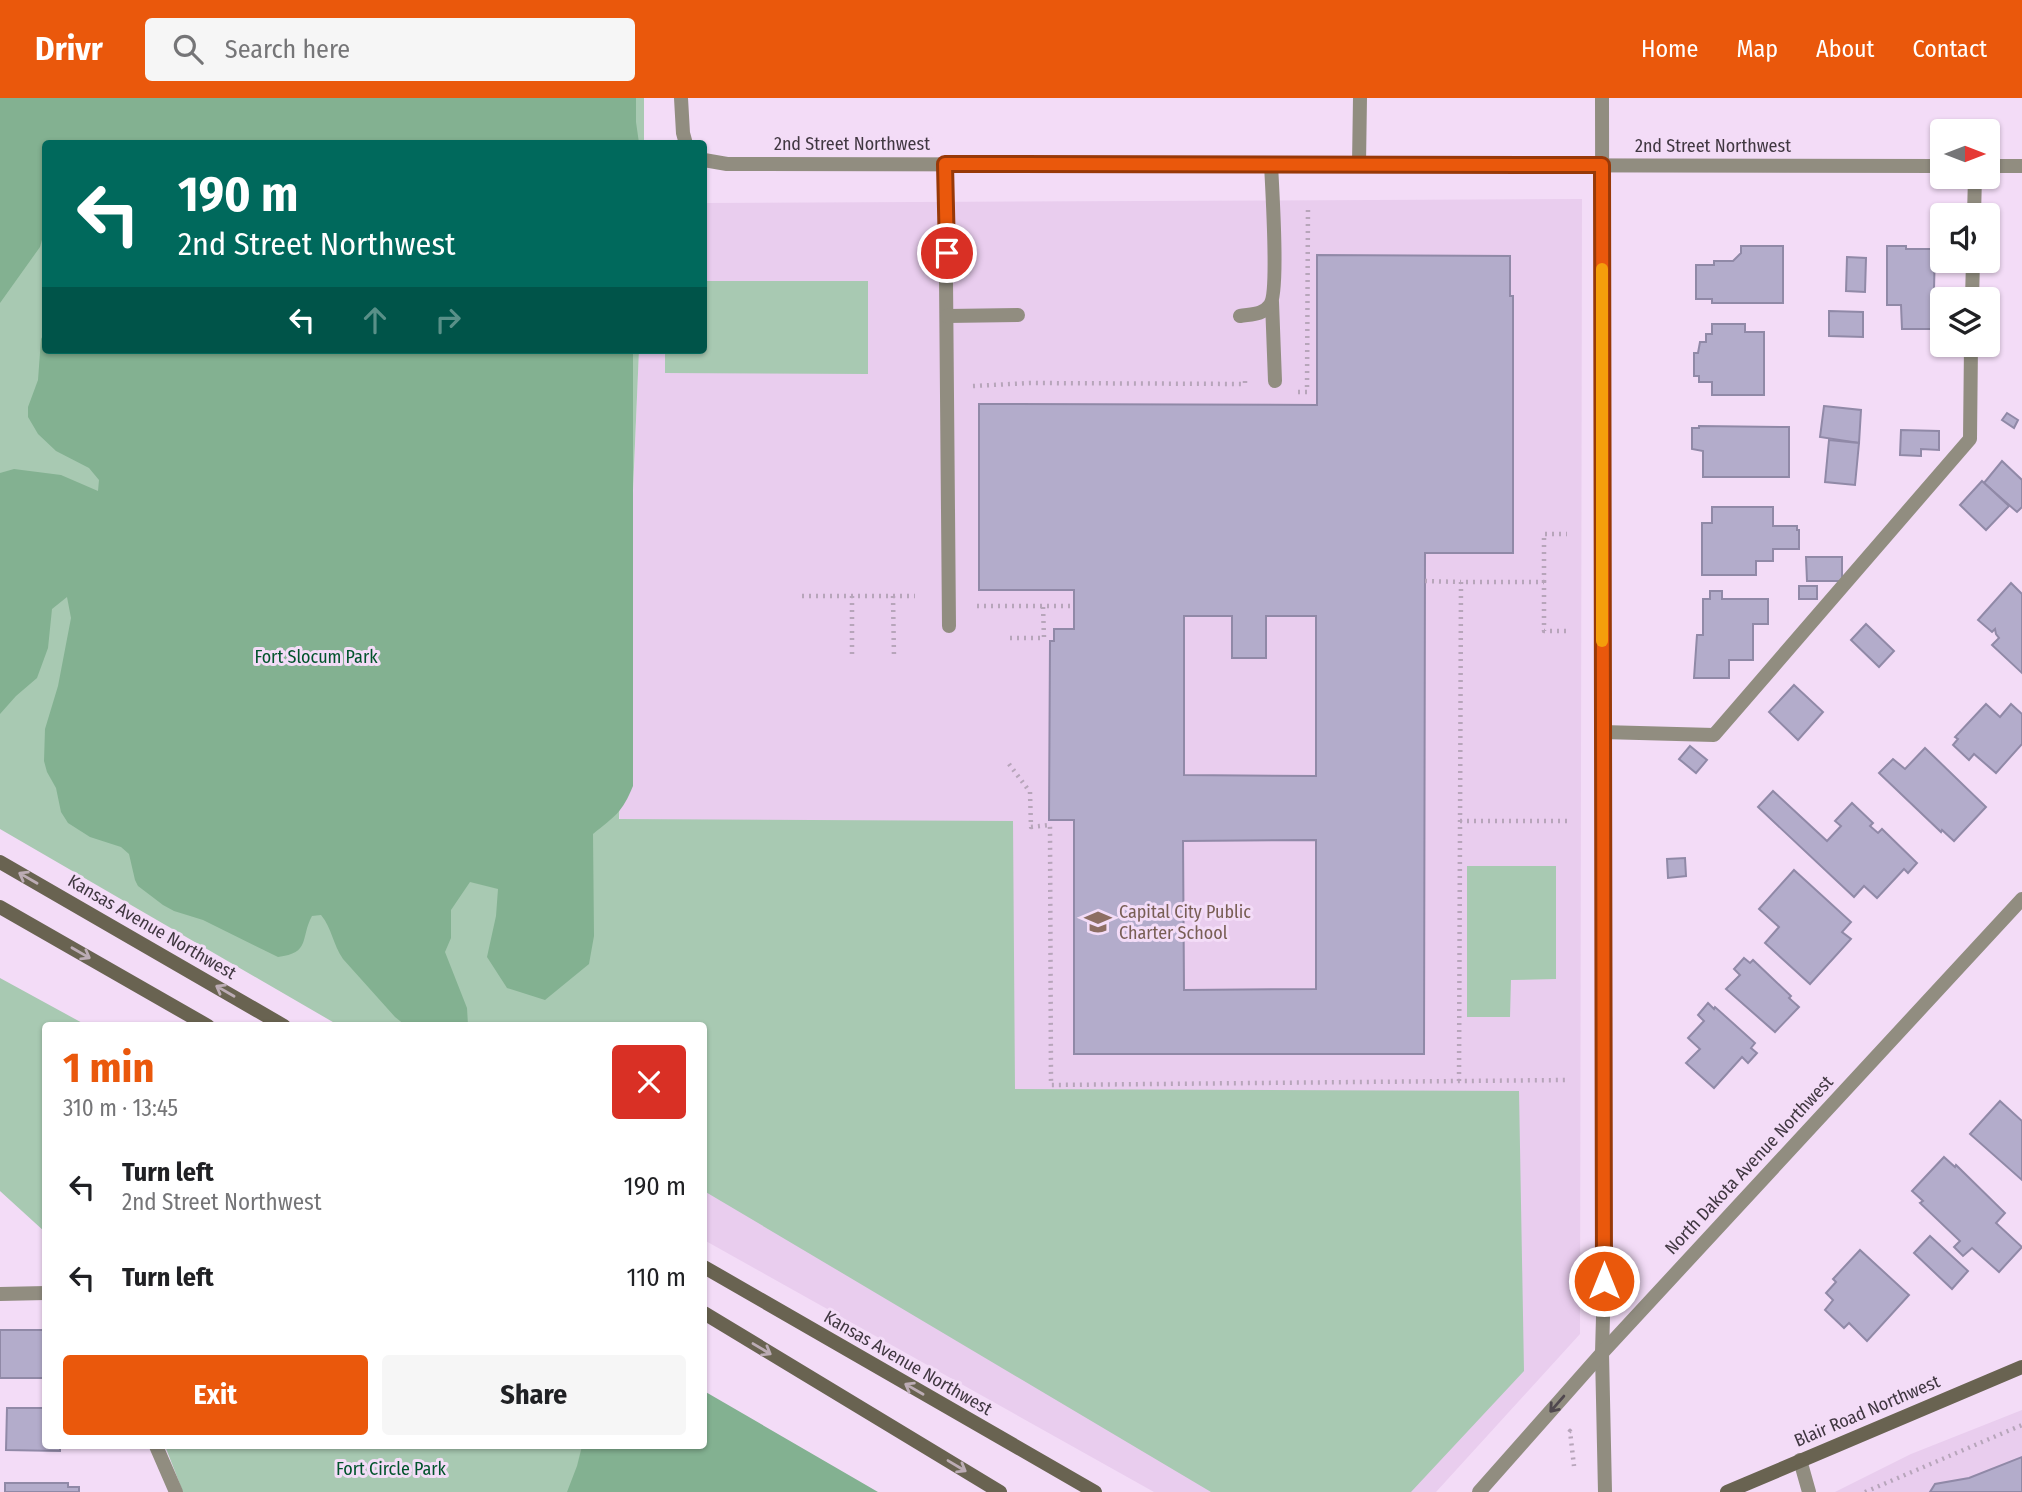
<!DOCTYPE html>
<html lang="en">
<head>
<meta charset="utf-8">
<style>
  body { margin:0; font-family:"Fira Sans Condensed",sans-serif; background:#f6f6f6; color:#202124; height:100vh; display:flex; flex-direction:column; font-size:26px; white-space:nowrap }
  * { box-sizing:border-box; margin:0 }
  p { font-size:23px; color:#757577 }
  .icon { flex:none; width:38px; height:38px; fill:none; stroke:currentColor; stroke-width:2; stroke-linecap:round; stroke-linejoin:round }
  .map { position:relative; flex:1; overflow:hidden }
  .panel { position:absolute; left:42px; top:924px; width:665px; height:427px; display:flex; flex-direction:column; background:#fff; border-radius:7px; box-shadow:0 2px 5px #0004 }
  .panel>* { flex:none }
  .top-card { position:absolute; left:42px; top:42px; width:665px; height:214px; border-radius:7px; box-shadow:0 2px 5px #0004; background:#00695c; color:#fff; overflow:hidden }
  .needle { width:46px; rotate:90deg }
  .fabs { position:absolute; left:1930px; top:21px; display:grid; gap:14px }
  .fabs a { display:grid; place-items:center; width:70px; height:70px; border-radius:7px; background:#fff; box-shadow:0 2px 5px #0004; font-size:35px }
  .pin { position:absolute; display:grid; place-items:center; width:60px; height:60px; color:#fff; margin:-30px; border:4px solid #fff; border-radius:50%; box-shadow:0 2px 7px #0007 }
  .me { position:absolute; width:77px; margin:-38px; rotate:0deg; stroke-linejoin:round; filter:drop-shadow(0 0 5px #0008) }
  .turn { display:flex; align-items:center; gap:24px; height:147px; padding:0 21px; font-size:32px }
  .turn .icon { width:91px; height:91px; stroke-width:2.5 }
  .turn b { display:block; font-size:49px; line-height:60px }
  .lanes { display:flex; align-items:center; height:66px; padding:0 21px; background:#0003; justify-content:center; gap:35px; direction:ltr }
  .lanes .off { opacity:.35 }
  .round { display:grid; place-items:center; flex:none; width:74px; height:74px; border-radius:7px; background:#f6f6f6 }
  .overview { display:flex; align-items:center; justify-content:space-between; height:119px; padding:0 21px }
  h1 { font-size:42px; font-weight:700; line-height:52px; color:#ea580c }
  .primary-button { display:flex; gap:14px; margin-top:auto; padding:14px 21px }
  .primary-button a { flex:1; height:80px; border-radius:7px; background:#ea580c; color:#fff; font-size:28px; font-weight:700; line-height:80px; text-align:center }
  .primary-button a+a { background:#f6f6f6; color:#202124 }
  ul { padding:0; list-style:none }
  li { display:flex; align-items:center; gap:21px; height:91px; padding:0 21px }
  li div { flex:1 }
  li b { display:block; font-size:26px }
  li em { font-style:normal }
  header { display:flex; align-items:center; gap:42px; box-sizing:border-box; height:98px; padding:0 35px; background:#ea580c; color:#fff }
  header strong { font-size:33px }
  nav { display:flex; gap:38px; margin-inline-start:auto; font-size:24px }
  .search { width:490px; height:63px; background:#f6f6f6; display:flex; align-items:center; gap:18px; box-sizing:border-box; padding:0 24px; border-radius:7px; color:#757577; font-size:26px }
  .map>svg:first-child { display:block }
  .built { fill:#e9cdee }
  .green { fill:#a8c9b2 }
  .forest { fill:#83b191 }
  .building { fill:#b3accb; stroke:#9089a7; stroke-width:2; fill-rule:evenodd }
  .lines { fill:none; stroke-linecap:round; stroke-linejoin:round }
  .path { stroke:#b7a5ba; stroke-width:4.5; stroke-dasharray:2 5; stroke-linecap:butt }
  .lane { stroke:#918d80; stroke-width:14 }
  .street { stroke:#918d80; stroke-width:14 }
  .secondary { stroke:#696351; stroke-width:14 }
  .oneway { stroke:#bcacb5 }
  .oneway2 { stroke:#50484e }
  .route-casing { stroke:#983908; stroke-width:18 }
  .route { stroke:#ea580c; stroke-width:12 }
  .slow { stroke:#f59e0b; stroke-width:12 }
  .labels { text-anchor:middle; dominant-baseline:central; stroke-width:6; stroke-linejoin:round; paint-order:stroke }
  .street-label { font-size:18px; fill:#403741; stroke:#f3dcf7 }
  .park-label { font-size:18px; fill:#00532b; stroke:#f3dcf7 }
  .education-label { font-size:18px; fill:#785e54; stroke:#f3dcf7; text-anchor:start }
</style>
</head>
<body>
<header>
<strong>Drivr</strong>
<div class="search"><svg class="icon" aria-label="search" viewBox="0 0 24 24"><circle cx="10" cy="10" r="6"/><path d="M15 15l6 6"/></svg>Search here</div>
<nav><a>Home</a><a>Map</a><a>About</a><a>Contact</a></nav>
</header>
<div class="map">
<svg width="2022" height="1394" viewBox="0 0 2022 1394">
  <rect width="100%" height="100%" fill="#f3dcf7"/>
  <g class="built">
    <polygon points="1582,101 1580,1236 1436,1394 1154,1394 704,1142 704,928 611,928 639,252 704,252 704,105"/>
    <polygon points="2022,1312 2022,1394 1835,1394 1911,1356"/>
  </g>
  <g class="green">
    <polygon points="0,0 644,0 644,45 46,46 46,252 639,252 619,721 1013,723 1015,991 1519,993 1524,1273 1411,1394 1211,1394 704,1093 704,928 338,927 0,731"/>
    <polygon points="704,183 868,183 868,276 665,275 665,252 704,252"/>
    <polygon points="1467,768 1556,768 1556,881 1511,882 1510,919 1467,919"/>
    <polygon points="0,880 86,927 46,928 45,1134 0,1093"/>
    <polygon points="165,1348 616,1348 612,1394 183,1394"/>
  </g>
  <g class="forest">
    <polygon points="0,0 636,0 636,24 639,45 46,46 45,131 40,149 0,205"/>
    <path d="M45,234L46,252H633V688C622,715 615,718 593,736L594,838L589,866L545,902L507,890L487,859L496,818L498,791L470,784L451,812V840L445,854L467,910L468,927H405L395,919L343,861C333,847 332,830 321,817L312,818C300,840 311,855 278,859L203,822L174,813L163,807L138,788L135,782L129,756L121,749L90,739L68,725L61,714L56,690L47,674L44,663L45,631L58,588L71,520L67,499L52,511L48,550L37,580L16,598L0,616V375L14,371L61,377L98,393L99,382L89,370L56,353L38,336L28,319V309L38,282L41,241Z"/>
    <polygon points="704,1293 878,1394 567,1394 577,1368 582,1348 704,1348"/>
  </g>
  <g class="building">
    <polygon points="1741,148 1783,148 1783,205 1712,205 1712,201 1696,201 1696,167 1714,167 1714,163 1733,163 1741,155"/>
    <polygon points="1887,148 1906,148 1906,151 1935,151 1933,231 1902,231 1901,207 1887,207"/>
    <path d="M1317,157L1510,158V198H1513V455H1425L1424,956H1074V722H1049L1050,543H1054V531H1074V492H979V306L1317,307ZM1184,518H1232V560H1266V518H1316V678L1184,677ZM1316,742V891L1184,892L1183,743Z"/>
    <polygon points="1847,159 1866,160 1865,194 1846,193"/>
    <polygon points="1829,213 1863,214 1863,239 1829,238"/>
    <polygon points="1712,226 1745,226 1745,234 1764,234 1764,297 1712,297 1712,284 1699,284 1699,278 1694,278 1694,255 1698,255 1700,244 1706,244 1706,236 1712,236"/>
    <polygon points="1824,308 1861,312 1859,345 1820,339"/>
    <polygon points="2007,315 2018,322 2014,330 2002,322"/>
    <polygon points="1699,328 1789,329 1789,379 1703,379 1703,353 1692,351 1692,330 1699,330"/>
    <polygon points="1901,332 1939,333 1939,352 1921,351 1921,358 1900,357"/>
    <polygon points="1829,342 1859,345 1855,387 1825,384"/>
    <polygon points="2002,363 2022,382 2022,409 2017,414 1984,385"/>
    <polygon points="1982,383 2009,408 1986,432 1960,407"/>
    <polygon points="1712,409 1773,409 1773,428 1797,428 1797,432 1799,432 1799,451 1773,451 1773,463 1756,463 1756,477 1702,477 1702,425 1712,425"/>
    <polygon points="1806,459 1842,459 1842,483 1807,483"/>
    <polygon points="2011,485 2022,496 2022,575 1992,547 1999,540 1996,536 1995,531 1992,534 1978,522"/>
    <rect x="1799" y="488" width="18" height="13"/>
    <polygon points="1710,493 1722,493 1722,501 1768,501 1768,526 1753,526 1753,562 1729,562 1729,580 1694,580 1697,537 1703,537 1703,501 1710,501"/>
    <polygon points="1866,526 1894,553 1879,569 1851,542"/>
    <polygon points="1794,587 1823,614 1798,642 1769,614"/>
    <polygon points="1986,606 2000,619 2011,606 2022,616 2022,646 1996,675 1974,656 1969,662 1953,647 1958,641 1955,639"/>
    <polygon points="1690,648 1707,662 1696,675 1679,661"/>
    <polygon points="1925,650 1986,709 1954,743 1942,732 1941,734 1879,675 1893,661 1905,671"/>
    <polygon points="1773,693 1827,743 1841,728 1835,723 1852,705 1873,725 1870,728 1878,735 1882,731 1917,765 1908,775 1904,771 1877,800 1864,788 1854,799 1758,709"/>
    <polygon points="1685,760 1686,778 1668,780 1667,761"/>
    <polygon points="1794,772 1851,824 1842,834 1851,841 1810,886 1765,845 1779,829 1759,811"/>
    <polygon points="1744,860 1750,865 1753,862 1791,898 1789,900 1799,909 1775,934 1726,891 1740,877 1734,871"/>
    <polygon points="1708,905 1714,911 1715,909 1755,945 1751,950 1757,955 1748,965 1742,959 1714,990 1686,965 1700,951 1688,940 1704,923 1698,917"/>
    <polygon points="2000,1003 2022,1023 2022,1082 1970,1036"/>
    <polygon points="1944,1059 1955,1069 1956,1067 2005,1115 1996,1125 2022,1149 1999,1174 1972,1150 1963,1158 1954,1149 1960,1143 1920,1105 1923,1103 1912,1093"/>
    <polygon points="1930,1138 1968,1173 1952,1191 1914,1155"/>
    <polygon points="1860,1152 1909,1197 1867,1243 1849,1225 1844,1230 1825,1212 1833,1202 1826,1195 1836,1184 1833,1181"/>
    <rect x="0" y="1232" width="46" height="48"/>
    <polygon points="7,1310 46,1310 46,1348 60,1348 60,1353 6,1352"/>
    <polygon points="2022,1359 2022,1394 1930,1394 1935,1386 1969,1380"/>
    <polygon points="5,1385 68,1385 68,1389 79,1389 79,1394 5,1394"/>
  </g>
  <g class="lines">
    <g class="path">
      <polyline points="973,288 1029,285 1245,286 1245,283"/>
      <polyline points="1298,294 1307,294 1308,107"/>
      <polyline points="1425,483 1461,484"/>
      <polyline points="1544,484 1544,436 1567,436"/>
      <polyline points="802,498 915,498"/>
      <polyline points="852,498 852,560"/>
      <polyline points="893,498 894,560"/>
      <polyline points="977,508 1074,508"/>
      <polyline points="1010,540 1044,540 1043,508"/>
      <polyline points="1009,666 1030,694 1031,729 1050,727 1051,987 1566,982"/>
      <polyline points="1460,723 1568,723"/>
      <polyline points="1459,983 1461,484 1544,484 1544,533 1567,533"/>
      <polyline points="1569,1334 1570,1333 1574,1368"/>
      <polyline points="1865,1394 2022,1327"/>
    </g>
    <g class="lane">
      <polyline points="945,66 949,528"/>
      <polyline points="1359,66 1360,0"/>
      <polyline points="1974,117 1975,79"/>
      <polyline points="1972,201 1973,163"/>
      <polyline points="1272,204 1275,283"/>
      <polyline points="947,218 1018,217"/>
      <path d="M1240,218C1251,216 1263,217 1270,207C1279,194 1272,89 1271,66"/>
      <polyline points="1602,634 1714,637 1970,341 1971,247"/>
      <polyline points="0,1196 46,1195"/>
      <polyline points="156,1348 176,1394"/>
      <polyline points="1800,1362 1809,1394"/>
    </g>
    <g class="street">
      <polyline points="681,0 683,35 686,46"/>
      <polyline points="1602,0 1604,1183 1602,1255 1605,1394"/>
      <polyline points="704,62 727,66 1942,68"/>
      <polyline points="1988,68 2022,68"/>
      <polyline points="1479,1394 1602,1255 2022,801"/>
    </g>
    <g class="secondary">
      <polyline points="0,764 284,928"/>
      <polyline points="0,809 208,928"/>
      <polyline points="704,1169 1095,1394"/>
      <polyline points="704,1215 1000,1394"/>
      <polyline points="1727,1394 2022,1269"/>
    </g>
  </g>
  <defs><path id="oneway-shaft" d="M-6 0H5M1.5-3L5.5 0L1.5 3" fill="none" stroke-width="1.6" stroke-linecap="round" stroke-linejoin="round" transform="scale(1.75)"/></defs>
  <g class="oneway">
    <use href="#oneway-shaft" transform="translate(28 780) rotate(-150)"/>
    <use href="#oneway-shaft" transform="translate(81 855) rotate(30)"/>
    <use href="#oneway-shaft" transform="translate(225 893) rotate(-150)"/>
    <use href="#oneway-shaft" transform="translate(762 1251) rotate(31)"/>
    <use href="#oneway-shaft" transform="translate(914 1291) rotate(-150)"/>
    <use href="#oneway-shaft" transform="translate(957 1368) rotate(31)"/>
  </g>
  <use class="oneway2" href="#oneway-shaft" transform="translate(1557 1306) rotate(131)"/>
  <g class="lines">
    <g class="route-casing">
      <polyline id="route" points="947,155 945,66 1602,67 1604,1183"/>
    </g>
    <use href="#route" class="route"/>
    <polyline class="slow" points="1602,171 1602,543"/>
  </g>
  <defs>
    <g id="school-bare" transform="scale(2.1)"><path d="M0-5L7-2L0 1L-7-2ZM-4 1L0 2.5L4 1V4Q0 6-4 4Z" fill="#8d6e63" stroke="#f3dcf7" stroke-width="2.5" paint-order="stroke"/></g>
  </defs>
  <g fill-rule="evenodd">
    <use href="#school-bare" x="1098" y="824"/>
  </g>
  <g class="labels">
    <g class="street-label">
      <text x="852" y="46">2nd Street Northwest</text>
      <text x="1713" y="48">2nd Street Northwest</text>
      <text transform="translate(152 829) rotate(30)">Kansas Avenue Northwest</text>
      <text transform="translate(1749 1067) rotate(-47)">North Dakota Avenue Northwest</text>
      <text transform="translate(908 1265) rotate(30)">Kansas Avenue Northwest</text>
      <text transform="translate(1867 1313) rotate(-23)">Blair Road Northwest</text>
    </g>
    <g class="park-label">
      <text x="316" y="559">Fort Slocum Park</text>
      <text x="391" y="1371">Fort Circle Park</text>
    </g>
    <g class="education-label">
      <text x="1119" y="814">Capital City Public<tspan x="1119" dy="21">Charter School</tspan></text>
    </g>
  </g>
</svg>
<div class="fabs">
<a><svg class="needle" viewBox="-14 -14 28 28"><path d="M0-13l5 13h-10z" fill="#e53935"/><path d="M0 13l5-13h-10z" fill="#757577"/></svg></a>
<a><svg class="icon" aria-label="sound" viewBox="0 0 24 24"><path d="M4 9h4l5-4v14l-5-4H4zM17 9q2 3 0 6"/></svg></a>
<a><svg class="icon" aria-label="layers" viewBox="0 0 24 24"><path d="M12 4l9 5-9 5-9-5zM3 14l9 5 9-5"/></svg></a>
</div>
<div class="pin" style="left:947px;top:155px;background:#d93025"><svg class="icon" aria-label="arrive" viewBox="0 0 24 24"><path d="M6 21V4h12l-3 4 3 4H6"/></svg></div>
<svg class="me" style="left:1604px;top:1183px" viewBox="-20 -20 40 40"><circle r="17" fill="#ea580c" stroke="#fff" stroke-width="3"/><path d="M0-11L8 9 0 5-8 9z" fill="#fff"/></svg>
<div class="top-card">
<div class="turn"><svg class="icon" aria-label="left" viewBox="0 0 24 24"><path d="M17 20v-9H6M10 6l-5 5 5 5"/></svg><div><b>190 m</b>2nd Street Northwest</div></div>
<div class="lanes"><svg class="icon" aria-label="left" viewBox="0 0 24 24"><path d="M17 20v-9H6M10 6l-5 5 5 5"/></svg><svg class="icon off" aria-label="ahead" viewBox="0 0 24 24"><path d="M12 20V5M6 11l6-6 6 6"/></svg><svg class="icon off" aria-label="right" viewBox="0 0 24 24"><path d="M7 20v-9h11M14 6l5 5-5 5"/></svg></div>
</div>
<section class="panel">
<div class="overview"><div><h1>1 min</h1><p>310 m · 13:45</p></div><a class="round" style="background:#d93025;color:#fff"><svg class="icon" aria-label="close" viewBox="0 0 24 24"><path d="M6 6l12 12M18 6L6 18"/></svg></a></div>
<ul>
<li><svg class="icon" aria-label="left" viewBox="0 0 24 24"><path d="M17 20v-9H6M10 6l-5 5 5 5"/></svg><div><b>Turn left</b><p>2nd Street Northwest</p></div><em>190 m</em></li>
<li><svg class="icon" aria-label="left" viewBox="0 0 24 24"><path d="M17 20v-9H6M10 6l-5 5 5 5"/></svg><div><b>Turn left</b></div><em>110 m</em></li>
</ul>
<div class="primary-button"><a>Exit</a><a>Share</a></div>
</section>
</div>
</body>
</html>
